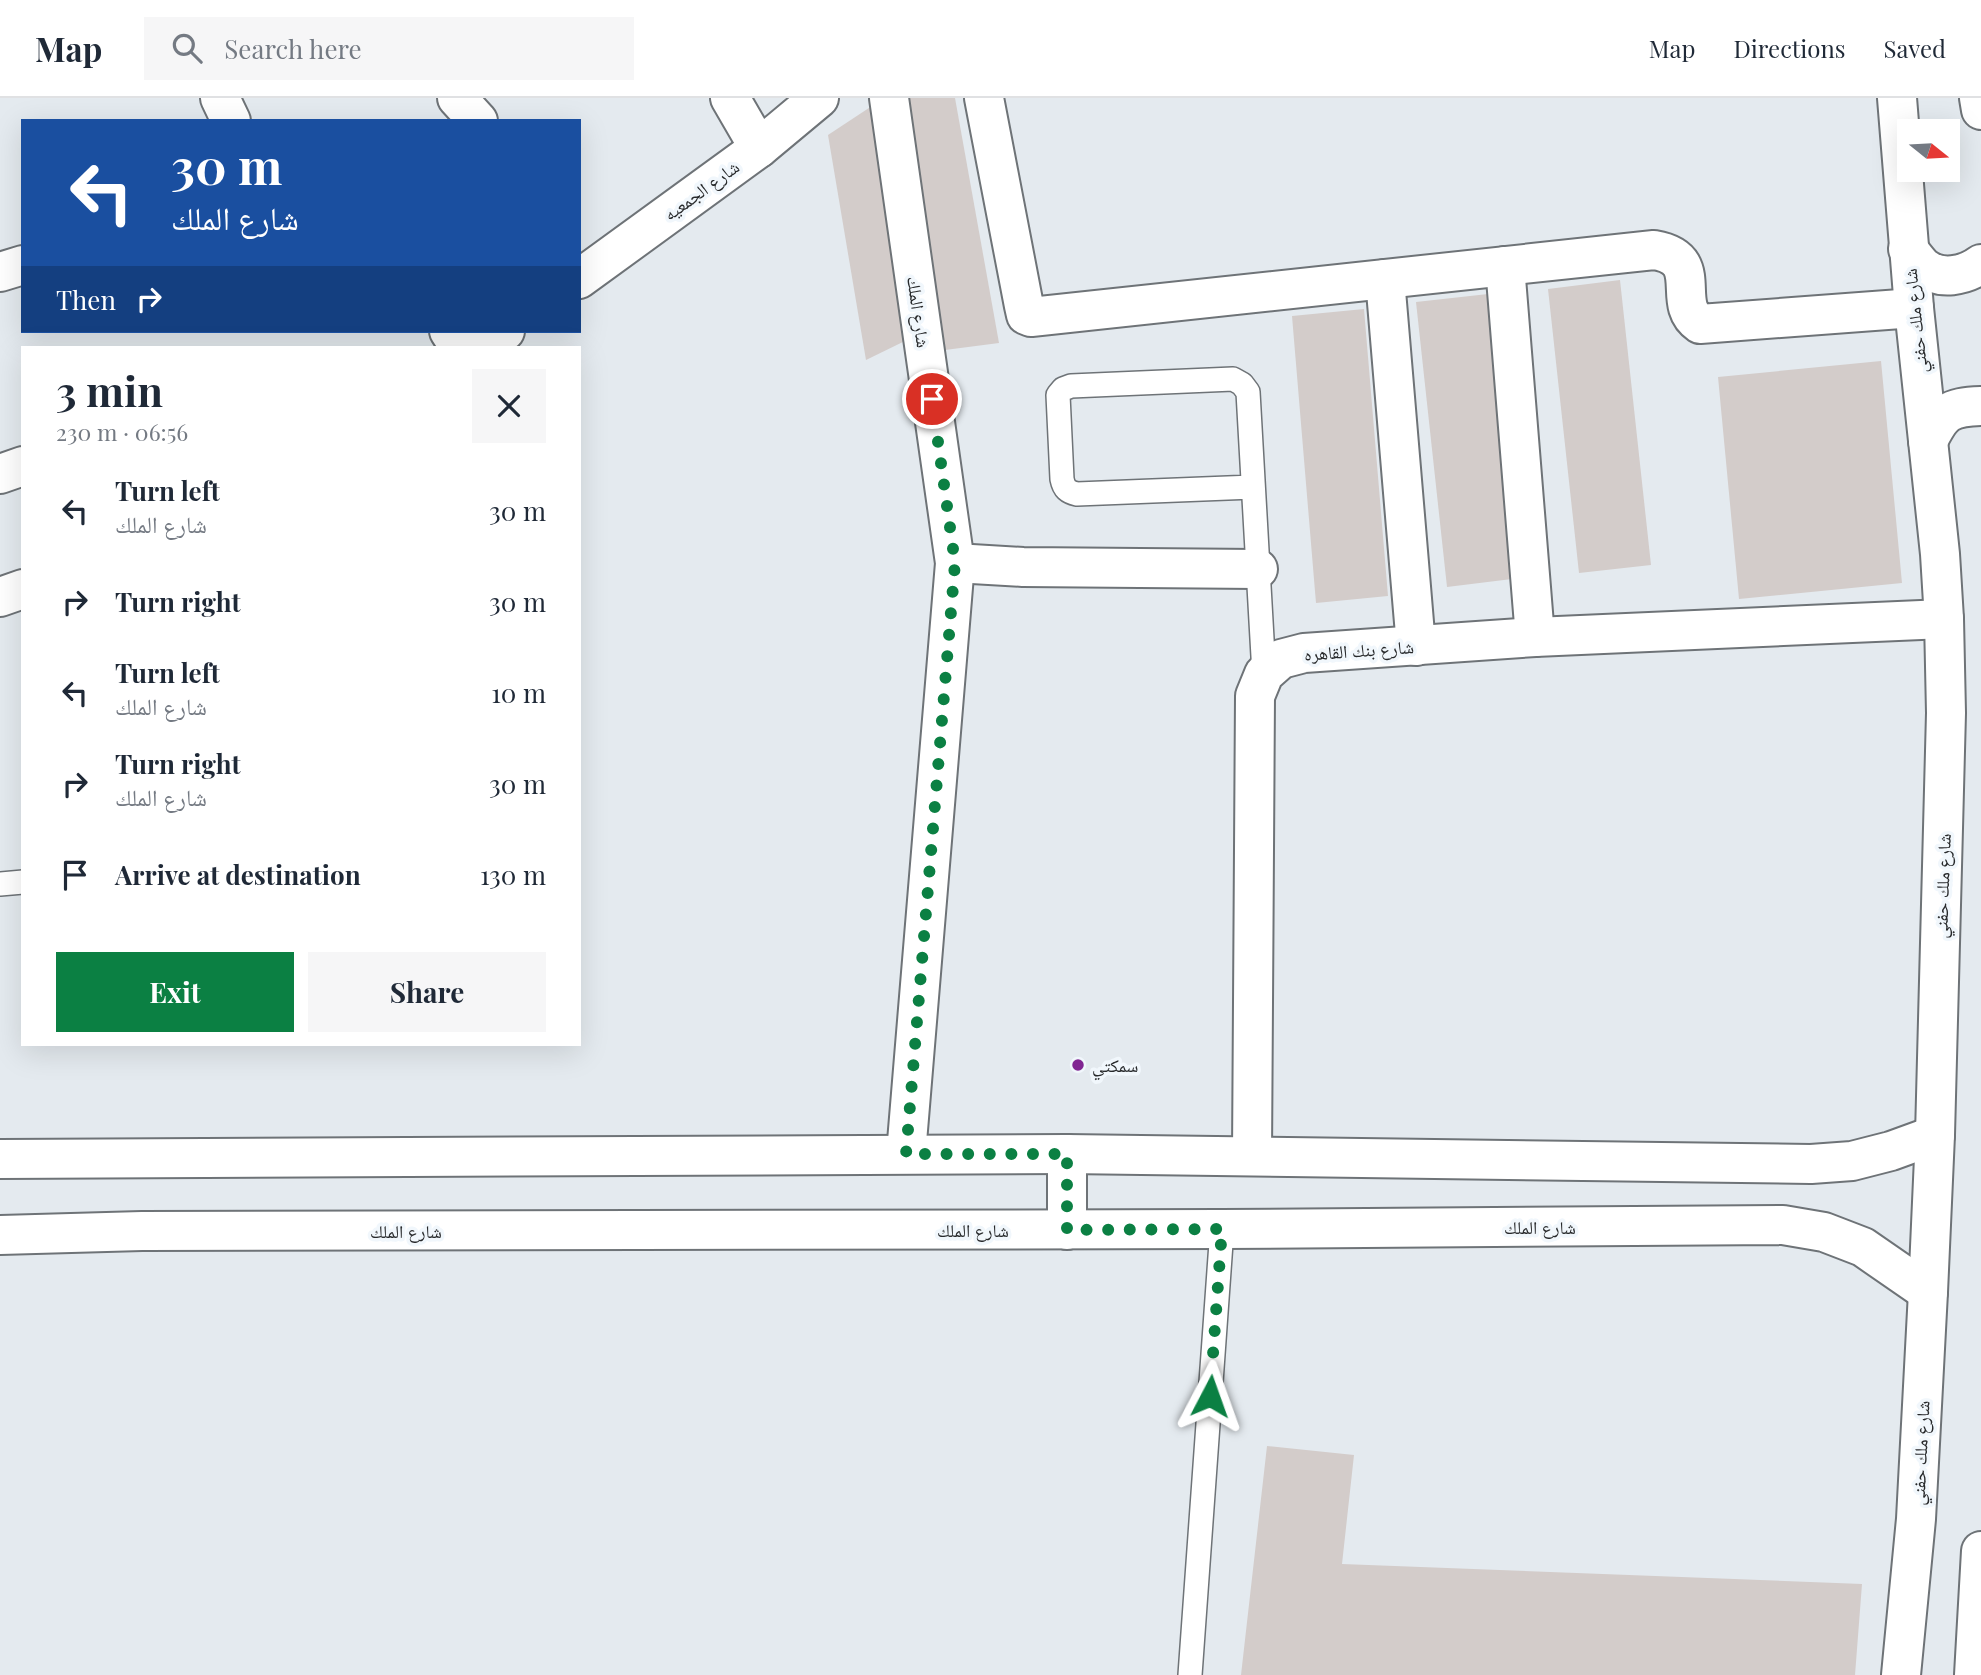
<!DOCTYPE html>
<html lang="en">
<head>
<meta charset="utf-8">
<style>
  body { margin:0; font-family:"Playfair Display","Noto Naskh Arabic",serif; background:#f6f6f7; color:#1f2937; height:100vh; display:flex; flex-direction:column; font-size:26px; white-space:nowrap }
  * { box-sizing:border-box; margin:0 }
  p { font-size:23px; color:#747a83 }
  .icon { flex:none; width:38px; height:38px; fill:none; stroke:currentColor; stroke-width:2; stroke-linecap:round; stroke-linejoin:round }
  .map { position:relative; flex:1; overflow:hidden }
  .panel { position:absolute; left:21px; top:248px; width:560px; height:700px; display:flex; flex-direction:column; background:#fff; border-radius:0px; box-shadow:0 7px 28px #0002 }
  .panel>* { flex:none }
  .guide { position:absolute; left:21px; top:21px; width:560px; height:214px; border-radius:0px; box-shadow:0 7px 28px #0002; background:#1a4fa0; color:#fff; overflow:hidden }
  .needle { width:46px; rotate:108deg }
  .tools { position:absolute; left:1897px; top:21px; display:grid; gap:14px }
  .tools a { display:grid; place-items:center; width:63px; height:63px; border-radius:0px; background:#fff; box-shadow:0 7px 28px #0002; font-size:35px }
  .pin { position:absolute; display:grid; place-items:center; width:60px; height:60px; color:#fff; margin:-30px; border:4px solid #fff; border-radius:50%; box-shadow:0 2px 7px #0007 }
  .me { position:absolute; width:77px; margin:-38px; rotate:4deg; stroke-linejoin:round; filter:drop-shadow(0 0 5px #0008) }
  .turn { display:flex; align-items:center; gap:24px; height:147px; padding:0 35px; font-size:32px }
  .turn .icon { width:91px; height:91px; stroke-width:2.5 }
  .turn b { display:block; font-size:49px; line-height:60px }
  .then { display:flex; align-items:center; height:66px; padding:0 35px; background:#0003; gap:14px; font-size:26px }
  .round { display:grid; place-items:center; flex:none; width:74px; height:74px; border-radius:0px; background:#f6f6f7 }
  .overview { display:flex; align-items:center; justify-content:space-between; height:119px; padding:0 35px }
  h1 { font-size:42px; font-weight:700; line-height:52px }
  .action { display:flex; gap:14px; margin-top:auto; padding:14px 35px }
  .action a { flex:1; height:80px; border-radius:0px; background:#0b8043; color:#fff; font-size:28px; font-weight:700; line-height:80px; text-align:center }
  .action a+a { background:#f6f6f7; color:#1f2937 }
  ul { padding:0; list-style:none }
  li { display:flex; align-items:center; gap:21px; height:91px; padding:0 35px }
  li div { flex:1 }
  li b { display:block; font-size:26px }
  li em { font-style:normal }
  header { display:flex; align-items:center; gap:42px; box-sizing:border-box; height:98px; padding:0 35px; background:#fff; border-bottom:2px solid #e0e1e3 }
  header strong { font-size:33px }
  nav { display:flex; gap:38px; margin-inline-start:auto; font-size:24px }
  .search { width:490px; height:63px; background:#f6f6f7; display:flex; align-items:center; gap:18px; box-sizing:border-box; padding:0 24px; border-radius:0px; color:#747a83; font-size:26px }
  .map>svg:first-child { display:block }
  .building { fill:#d3ccca }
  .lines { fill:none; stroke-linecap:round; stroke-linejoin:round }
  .service-casing { stroke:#6e7377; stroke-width:26 }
  .minor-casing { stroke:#6e7377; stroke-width:42 }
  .tertiary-casing { stroke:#6e7377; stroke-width:42 }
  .trunk-casing { stroke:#6e7377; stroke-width:42 }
  .service { stroke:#fff; stroke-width:23 }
  .minor { stroke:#fff; stroke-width:38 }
  .tertiary { stroke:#fff; stroke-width:38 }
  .trunk { stroke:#fff; stroke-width:38 }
  .route { stroke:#0b8043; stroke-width:12; stroke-dasharray:0 21.6 }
  .poi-dot { fill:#812592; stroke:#f1f7fc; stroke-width:2.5 }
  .labels { text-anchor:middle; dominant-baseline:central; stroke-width:7; stroke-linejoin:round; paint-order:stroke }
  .street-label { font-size:18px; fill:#27292b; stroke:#f1f7fc }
  .poi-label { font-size:18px; fill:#27292b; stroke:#f1f7fc; text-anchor:start }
</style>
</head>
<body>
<header>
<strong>Map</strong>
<div class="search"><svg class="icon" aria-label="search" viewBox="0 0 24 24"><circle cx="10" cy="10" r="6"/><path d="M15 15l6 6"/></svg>Search here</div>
<nav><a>Map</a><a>Directions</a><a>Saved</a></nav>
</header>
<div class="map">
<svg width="1981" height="1577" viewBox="0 0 1981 1577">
  <rect width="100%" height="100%" fill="#e4eaef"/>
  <g class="building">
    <polygon points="909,0 955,0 999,245 945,252"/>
    <polygon points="878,4 909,241 866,262 828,37"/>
    <polygon points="1620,182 1651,467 1579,475 1548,191"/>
    <polygon points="1488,196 1520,480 1447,489 1416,204"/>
    <polygon points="1364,211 1388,498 1316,505 1292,218"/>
    <polygon points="1881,263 1902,485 1739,501 1718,279"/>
    <polygon points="1267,1348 1354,1357 1342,1466 1862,1486 1855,1577 1241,1577"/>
  </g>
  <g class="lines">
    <g class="service-casing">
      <g id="service">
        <path d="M1253,389L1077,396C1068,394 1064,391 1062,381L1058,297L1063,291L1071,288L1233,281L1242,286L1248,294L1264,576"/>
        <polyline points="0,786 23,784"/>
        <polyline points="1190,1577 1222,1131"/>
      </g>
    </g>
    <g class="minor-casing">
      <g id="minor">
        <polyline points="220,0 231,23"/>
        <polyline points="457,0 478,23"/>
        <polyline points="730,0 759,50"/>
        <polyline points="889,0 955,465 906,1056"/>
        <path d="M984,0L1024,208L1026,217L1031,219L1654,152C1708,161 1669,205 1700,226L1914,210"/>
        <polyline points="1505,168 1535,539"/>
        <polyline points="0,174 23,167"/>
        <polyline points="579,181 759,50 819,0"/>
        <polyline points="1385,181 1416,548"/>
        <polyline points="449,233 460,250"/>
        <polyline points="477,250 505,233"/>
        <polyline points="0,376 23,368"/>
        <polyline points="955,465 1023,469 1258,471"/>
        <polyline points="0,499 23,491"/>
        <polyline points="1252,1058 1255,598 1264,576 1281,561 1304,555 1535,539 1944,521"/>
      </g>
    </g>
    <g class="tertiary-casing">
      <g id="tertiary">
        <polyline points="1067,1056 1067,1132"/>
        <polyline points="0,1061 1067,1056 1811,1066 1852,1063 1891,1053 1935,1037"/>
        <polyline points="0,1137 142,1133 1222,1131 1783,1127 1824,1134 1863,1149 1928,1194"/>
      </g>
    </g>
    <g class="trunk-casing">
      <g id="trunk">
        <polyline points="1897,0 1914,210 1940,456 1944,521 1946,615 1935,1037 1928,1194 1916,1421 1901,1577"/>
        <polyline points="1979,0 1981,12"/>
        <path d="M1908,151C1913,157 1918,164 1923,169C1940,183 1965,178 1981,166"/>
        <path d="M1928,343C1942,315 1948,309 1981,308"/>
        <polyline points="1974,1577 1981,1453"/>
      </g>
    </g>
    <use href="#service" class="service"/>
    <use href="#minor" class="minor"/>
    <use href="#tertiary" class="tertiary"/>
    <use href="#trunk" class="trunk"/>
  </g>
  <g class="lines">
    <polyline class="route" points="932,301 955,465 906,1056 1067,1056 1067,1132 1222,1131 1210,1298"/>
  </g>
  <circle class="poi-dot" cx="1078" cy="967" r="7"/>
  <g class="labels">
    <g class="street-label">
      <text transform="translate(701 92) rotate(-36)">شارع الجمعيه</text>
      <text transform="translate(919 214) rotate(82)">شارع الملك</text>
      <text transform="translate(1915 223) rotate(-96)">شارع ملك حفني</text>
      <text transform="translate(1359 552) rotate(-4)">شارع بنك القاهره</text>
      <text transform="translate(1942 788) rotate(-88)">شارع ملك حفني</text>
      <text x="1540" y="1129">شارع الملك</text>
      <text x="973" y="1132">شارع الملك</text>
      <text x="406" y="1133">شارع الملك</text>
      <text transform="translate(1920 1355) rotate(-87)">شارع ملك حفني</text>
    </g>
    <g class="poi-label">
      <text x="1092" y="967">سمكتي</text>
    </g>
  </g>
</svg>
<div class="tools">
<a><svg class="needle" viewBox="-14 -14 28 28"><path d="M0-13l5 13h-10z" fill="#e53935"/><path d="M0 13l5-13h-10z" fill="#747a83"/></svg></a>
</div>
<div class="pin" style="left:932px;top:301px;background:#d93025"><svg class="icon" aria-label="arrive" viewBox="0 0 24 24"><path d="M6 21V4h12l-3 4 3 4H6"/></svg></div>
<svg class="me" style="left:1210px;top:1298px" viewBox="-20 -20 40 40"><path d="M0-17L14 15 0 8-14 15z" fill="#0b8043" stroke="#fff" stroke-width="4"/></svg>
<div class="guide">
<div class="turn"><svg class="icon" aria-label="left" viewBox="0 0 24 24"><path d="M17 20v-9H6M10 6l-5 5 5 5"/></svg><div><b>30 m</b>شارع الملك</div></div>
<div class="then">Then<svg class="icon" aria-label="right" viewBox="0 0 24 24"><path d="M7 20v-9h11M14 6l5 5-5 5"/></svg></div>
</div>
<section class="panel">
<div class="overview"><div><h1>3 min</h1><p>230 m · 06:56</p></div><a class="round"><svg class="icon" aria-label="close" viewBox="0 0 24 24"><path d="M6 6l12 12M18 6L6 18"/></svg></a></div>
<ul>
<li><svg class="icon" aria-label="left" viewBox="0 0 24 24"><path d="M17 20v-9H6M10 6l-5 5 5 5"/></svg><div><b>Turn left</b><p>شارع الملك</p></div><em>30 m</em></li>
<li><svg class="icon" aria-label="right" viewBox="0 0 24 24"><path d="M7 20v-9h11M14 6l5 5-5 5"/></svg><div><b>Turn right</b></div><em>30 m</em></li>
<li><svg class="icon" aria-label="left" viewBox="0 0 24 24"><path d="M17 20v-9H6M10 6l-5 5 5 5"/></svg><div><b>Turn left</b><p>شارع الملك</p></div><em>10 m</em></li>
<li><svg class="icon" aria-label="right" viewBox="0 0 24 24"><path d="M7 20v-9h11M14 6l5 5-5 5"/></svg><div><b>Turn right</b><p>شارع الملك</p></div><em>30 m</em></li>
<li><svg class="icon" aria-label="arrive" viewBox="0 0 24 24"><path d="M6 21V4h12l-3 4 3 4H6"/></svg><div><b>Arrive at destination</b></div><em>130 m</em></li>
</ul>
<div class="action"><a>Exit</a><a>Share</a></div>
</section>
</div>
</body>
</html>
